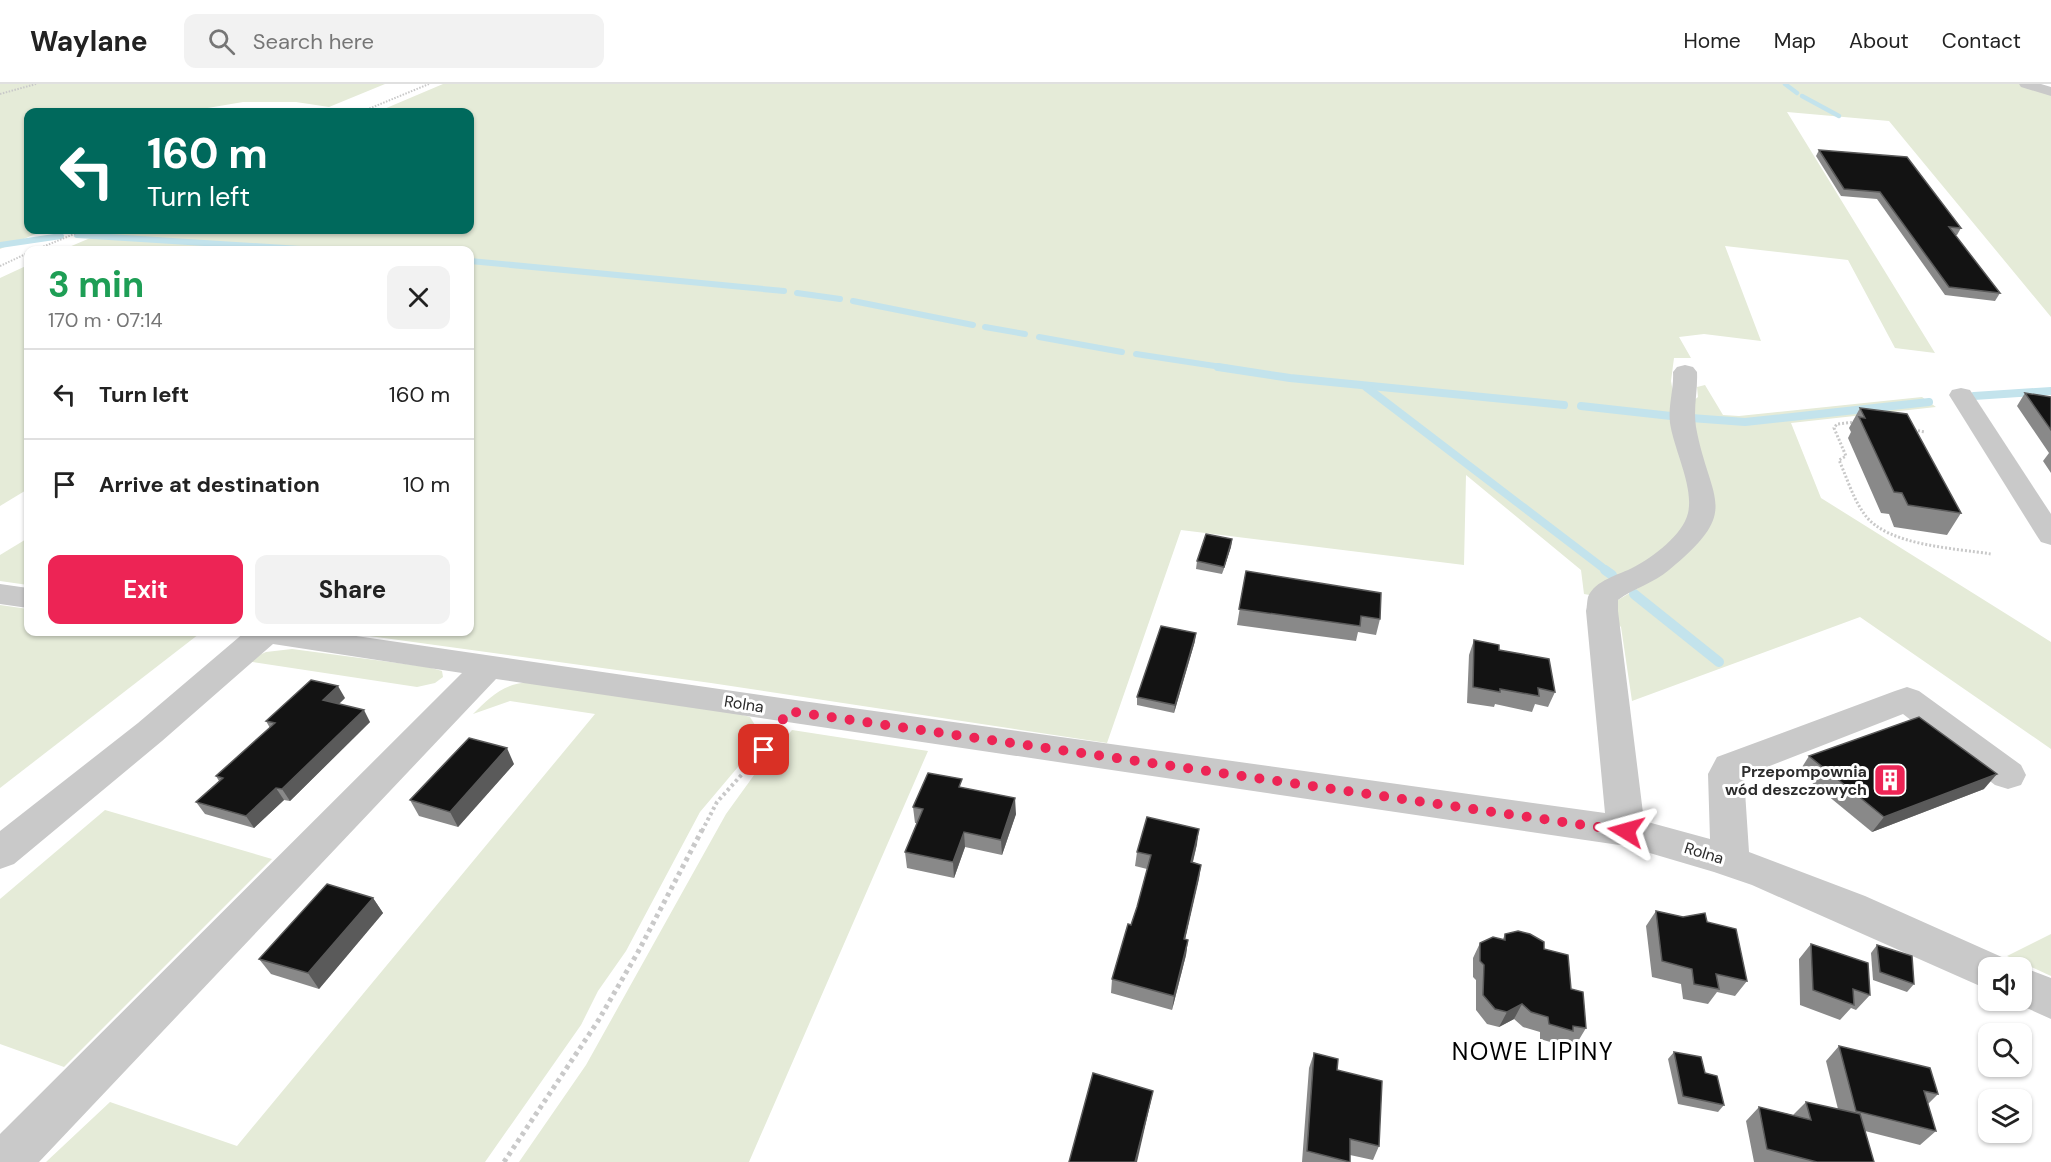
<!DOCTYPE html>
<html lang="en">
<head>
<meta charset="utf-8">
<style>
  body { margin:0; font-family:"DM Sans",sans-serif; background:#f2f2f2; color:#222; height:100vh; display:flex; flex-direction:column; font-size:22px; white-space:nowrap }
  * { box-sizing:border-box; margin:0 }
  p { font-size:20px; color:#767676 }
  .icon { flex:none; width:33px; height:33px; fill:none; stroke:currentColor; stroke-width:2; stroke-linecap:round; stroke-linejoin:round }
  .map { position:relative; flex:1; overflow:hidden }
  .sheet { position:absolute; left:24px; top:162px; width:450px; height:390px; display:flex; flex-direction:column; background:#fff; border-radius:12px; box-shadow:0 2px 4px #0004 }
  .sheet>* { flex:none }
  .guide { position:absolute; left:24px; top:24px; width:450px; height:126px; border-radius:12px; box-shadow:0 2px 4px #0004; background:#00695c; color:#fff; overflow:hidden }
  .controls { position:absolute; left:1978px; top:873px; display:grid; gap:12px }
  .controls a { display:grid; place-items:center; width:54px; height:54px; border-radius:12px; background:#fff; box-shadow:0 2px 4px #0004; font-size:30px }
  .pin { position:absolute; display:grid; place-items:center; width:51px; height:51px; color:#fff; margin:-26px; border-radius:12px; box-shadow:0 3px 9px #0006 }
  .me { position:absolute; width:66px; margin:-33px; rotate:278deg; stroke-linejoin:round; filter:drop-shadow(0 0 4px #0008) }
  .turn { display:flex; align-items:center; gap:21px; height:126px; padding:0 24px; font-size:27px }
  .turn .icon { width:78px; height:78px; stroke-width:2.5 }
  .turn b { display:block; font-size:42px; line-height:51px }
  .round { display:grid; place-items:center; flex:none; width:63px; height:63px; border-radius:12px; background:#f2f2f2 }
  .headline { display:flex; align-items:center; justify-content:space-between; height:102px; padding:0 24px }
  h1 { font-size:36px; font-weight:700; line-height:45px; color:#1e9e55 }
  .action { display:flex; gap:12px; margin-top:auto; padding:12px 24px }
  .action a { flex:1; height:69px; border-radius:12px; background:#ed2455; color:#fff; font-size:24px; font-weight:700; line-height:69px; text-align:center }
  .action a+a { background:#f2f2f2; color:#222 }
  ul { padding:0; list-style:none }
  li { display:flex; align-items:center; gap:18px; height:90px; padding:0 24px; border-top:2px solid #e0e0e0 }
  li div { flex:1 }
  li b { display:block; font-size:22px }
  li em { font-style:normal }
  header { display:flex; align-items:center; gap:36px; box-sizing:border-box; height:84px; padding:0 30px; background:#fff; border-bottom:2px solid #e0e0e0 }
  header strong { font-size:28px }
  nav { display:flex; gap:33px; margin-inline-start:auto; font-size:21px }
  .search { width:420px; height:54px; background:#f2f2f2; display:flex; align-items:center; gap:15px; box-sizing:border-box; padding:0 21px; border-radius:12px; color:#767676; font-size:22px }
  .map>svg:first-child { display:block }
  .green { fill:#e5ebd8 }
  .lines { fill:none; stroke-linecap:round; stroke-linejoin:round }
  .stream-far3 { stroke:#c3e3ec; stroke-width:4.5 }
  .stream-far2 { stroke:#c3e3ec; stroke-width:6 }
  .stream-far1 { stroke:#c3e3ec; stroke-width:8 }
  .stream { stroke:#c3e3ec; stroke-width:10 }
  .path-far3 { stroke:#c9c9c9; stroke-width:2; stroke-dasharray:1.5 1.5; stroke-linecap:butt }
  .path-far2 { stroke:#c9c9c9; stroke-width:3; stroke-dasharray:2 2; stroke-linecap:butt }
  .path-far1 { stroke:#c9c9c9; stroke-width:4; stroke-dasharray:3 3; stroke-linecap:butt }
  .path { stroke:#c9c9c9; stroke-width:5; stroke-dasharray:4 4; stroke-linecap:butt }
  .minor { fill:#c9c9c9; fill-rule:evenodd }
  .wall { fill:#898989 }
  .shaded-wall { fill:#5a5a5a }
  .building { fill:#131313; stroke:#5a5a5a; stroke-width:1.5 }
  .route { stroke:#ed2455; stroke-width:10; stroke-dasharray:0 18 }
  .labels { text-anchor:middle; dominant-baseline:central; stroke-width:6; stroke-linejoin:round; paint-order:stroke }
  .street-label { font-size:16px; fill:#2c2c2c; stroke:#fff }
  .poi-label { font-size:16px; font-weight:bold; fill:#2c2c2c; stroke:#fff; text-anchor:end }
  .near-quarter-label { font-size:24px; letter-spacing:1.5px; fill:#000; stroke:#fff }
</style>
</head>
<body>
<header>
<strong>Waylane</strong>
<div class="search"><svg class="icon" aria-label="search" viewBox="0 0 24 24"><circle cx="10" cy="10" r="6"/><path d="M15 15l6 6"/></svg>Search here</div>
<nav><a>Home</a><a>Map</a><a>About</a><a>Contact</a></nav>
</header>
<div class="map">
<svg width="2051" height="1078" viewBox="0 0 2051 1078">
  <rect width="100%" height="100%" fill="#fff"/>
  <g class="green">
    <polygon points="0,0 385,0 329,23 296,18 243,18 184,28 28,28 28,146 45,146 0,165"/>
    <polygon points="443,0 2019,0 2051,10 2051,233 1889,37 1787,28 1935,269 1895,264 1848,176 1725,162 1761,257 1704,250 1679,253 1691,274 1674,274 1671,297 1679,343 1698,412 1688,443 1647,479 1595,512 1584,510 1581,486 1466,391 1464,481 1181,446 1107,659 711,599 340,548 470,548 470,166 62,166 109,146 470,146 470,28 377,28"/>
    <polygon points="28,181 28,405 0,422 0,194"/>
    <polygon points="1705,301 1723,331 1739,332 1922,313 1936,323 1791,339 1821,414 2051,558 2051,665 1860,533 1632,617 1621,543 1614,536 1613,519 1643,501 1703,449 1691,339 1693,317 1698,313 1697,303"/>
    <polygon points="28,454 28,501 0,497 0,471"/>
    <polygon points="0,521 28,525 28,548 182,548 199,550 0,704"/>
    <polygon points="292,565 428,583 442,587 443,593 435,599 417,603 246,577 266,568"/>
    <path d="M528,598L739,630L750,633L755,641L752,662L743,677L700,728L626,867L598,907L581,941L485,1078H46L110,1018L237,1062L595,630L510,617L473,630C489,614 503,600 528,598Z"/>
    <polygon points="792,646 928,667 749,1078 519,1078 586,981 726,730 757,687"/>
    <polygon points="105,726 272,775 64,983 0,960 0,815"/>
    <polygon points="2051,850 2051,892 2007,872"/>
  </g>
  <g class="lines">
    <g class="stream-far3">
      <polyline points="1785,0 1797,9"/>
      <polyline points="1802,12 1839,32"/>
    </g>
    <g class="stream-far2">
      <polyline points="77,151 316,166"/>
      <polyline points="0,161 61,152"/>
      <polyline points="470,177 784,207"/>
      <polyline points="797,209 840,215"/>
      <polyline points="853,217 973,241"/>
      <polyline points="985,243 1025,250"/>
      <polyline points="1039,253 1122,268"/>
      <polyline points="1136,270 1228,284"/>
    </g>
    <g class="stream-far1">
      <polyline points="1218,283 1290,294 1564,321"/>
      <polyline points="1366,303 1607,487"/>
      <polyline points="1974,312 2051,307"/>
      <polyline points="1581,322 1671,332"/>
      <polyline points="1691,334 1745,338 1929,318"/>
    </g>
    <g class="stream">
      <polyline points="1605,486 1612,491"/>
      <polyline points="1634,510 1719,578"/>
    </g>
    <g class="path-far3">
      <polyline points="0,10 36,0"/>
      <polyline points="361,28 429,0"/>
      <polyline points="35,166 84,146"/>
      <polyline points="0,182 28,169"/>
    </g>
    <g class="path-far2">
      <path d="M1856,338L1837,340L1834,344L1846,372L1839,376C1847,394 1853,415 1865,431C1888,462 1955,464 1991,470"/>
      <polyline points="1914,346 1925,348"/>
    </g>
    <polyline class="path-far1" points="702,747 717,718 764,666 773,651"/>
    <polyline class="path" points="504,1078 598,937 638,868 702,746"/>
    <g class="minor">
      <polygon points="2019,0 2041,0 2051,3 2051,12 2021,3"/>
      <path d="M1685,281L1693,283L1697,288C1698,307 1693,324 1696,343C1710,419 1743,425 1669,486C1654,499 1634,504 1618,516V527L1644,737L1710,755L1708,690L1717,673L1895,607L1907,603L1919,607L2021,681L2026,691L2021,701L2008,705L1995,701L1903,630L1744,692L1749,768L1865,812L2004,874L2009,884H1989V906L1752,801L1714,788L1626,762L496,595L39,1078H0V1050L462,589L273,560L162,657L14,780L0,785V747L138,639L245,548H329L788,615L1605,729L1586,527C1587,523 1587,517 1588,513C1595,496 1619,491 1634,483C1653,473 1683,451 1688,429C1694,403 1674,366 1670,339C1668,321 1674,305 1673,288L1677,283Z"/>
      <polygon points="1961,304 1970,306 2051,430 2051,461 2041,458 2037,452 1949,311 1952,306"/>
      <polygon points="0,500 28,504 28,524 0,520"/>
      <polygon points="2022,883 2051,894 2051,935 2009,916 2022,916 2022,884 2020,884"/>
    </g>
  </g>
  <g class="wall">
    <polygon points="1819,66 1961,144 1957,151 1955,151 2000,209 1995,217 1945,211 1877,115 1841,112 1816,72"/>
    <polygon points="2025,309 2051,313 2051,389 2043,377 2049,369 2017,322"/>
    <polygon points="1860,324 1961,429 1947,451 1894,443 1889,430 1881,429 1848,354 1851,348 1849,344"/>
    <polygon points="1232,455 1231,463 1222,490 1196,485 1197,477"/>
    <polygon points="1246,487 1380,535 1376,551 1358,548 1356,557 1237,541"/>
    <polygon points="1474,556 1499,566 1555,608 1548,623 1535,620 1532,628 1495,620 1494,623 1467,619 1469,571"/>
    <polygon points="1195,557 1174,629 1137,621 1137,613"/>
    <polygon points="345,614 339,620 370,638 290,717 284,716 254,744 205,730 196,718 219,697 216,692 270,644 266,637"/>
    <polygon points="1809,672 1984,705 1872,748 1799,688"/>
    <polygon points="514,680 458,743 419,732 410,716"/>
    <polygon points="962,704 1016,730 1002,771 965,763 954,794 907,784 905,768 917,739 915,739 913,723"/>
    <polygon points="1197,760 1193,778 1201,781 1185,855 1188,856 1186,871 1172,926 1111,909 1112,895 1137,823 1147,785 1135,782 1137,768"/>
    <polygon points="373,814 383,829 319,905 271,890 259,875"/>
    <polygon points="1656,827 1707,838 1747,897 1735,912 1717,908 1708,920 1683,915 1681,900 1652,893 1646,842"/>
    <polygon points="1505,850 1544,865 1571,905 1586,944 1577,959 1567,957 1564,962 1540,955 1540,948 1523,943 1514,935 1499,943 1487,940 1476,926 1476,896 1473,893 1473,874 1480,859 1503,855"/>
    <polygon points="1811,860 1870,911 1856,926 1851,924 1840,936 1800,921 1799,875"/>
    <polygon points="1877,861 1914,900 1907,908 1873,896 1871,869"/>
    <polygon points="1839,962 1938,1010 1928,1020 1936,1047 1920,1061 1865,1047 1874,1078 1754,1078 1746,1037 1759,1023 1793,1031 1806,1018 1838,1025 1826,977"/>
    <polygon points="1674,968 1705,989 1724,1021 1718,1028 1678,1020 1668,975"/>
    <polygon points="1314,969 1337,986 1379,1062 1373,1076 1350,1071 1350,1078 1302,1078 1309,984"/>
  </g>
  <g class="shaded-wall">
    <polygon points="1232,455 1231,463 1222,490"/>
    <polygon points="1196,549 1195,557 1174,629 1175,621"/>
    <polygon points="338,602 345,614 330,628 323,616"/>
    <polygon points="364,626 370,638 290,717 282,705"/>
    <polygon points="507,664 514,680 458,743 450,728"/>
    <polygon points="1997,690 1984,705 1872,748 1884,733"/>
    <polygon points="276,704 284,716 254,744 246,732"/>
    <polygon points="1015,714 1016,730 1002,771 1001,756"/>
    <polygon points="1199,745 1197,760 1189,793 1191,778"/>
    <polygon points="964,748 965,763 954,794 953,778"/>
    <polygon points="1201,781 1199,795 1182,869 1184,855"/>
    <polygon points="373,814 383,829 319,905 308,889"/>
    <polygon points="1188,856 1186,871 1172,926 1174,912"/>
    <polygon points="1522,920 1514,935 1499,943 1507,928"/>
    <polygon points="1153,1007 1150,1021 1137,1078 1135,1078"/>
  </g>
  <g class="building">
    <polygon points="1819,66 1907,73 1961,144 1949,143 2000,209 1949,203 1880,108 1844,105"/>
    <polygon points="2025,309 2051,313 2051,346"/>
    <polygon points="1860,324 1907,330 1961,429 1908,421 1902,409 1894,408 1859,333 1865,334"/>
    <polygon points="1206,450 1232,455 1224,483 1197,477"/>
    <polygon points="1246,487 1381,509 1380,535 1361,532 1360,542 1239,525"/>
    <polygon points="1161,542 1196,549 1175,621 1137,613"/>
    <polygon points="1474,556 1499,561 1499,566 1549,575 1555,608 1538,604 1539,612 1500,605 1500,608 1473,603"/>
    <polygon points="311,596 338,602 323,616 364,626 282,705 276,704 246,732 196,718 223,694 216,692 275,639 266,637"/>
    <polygon points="1919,633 1997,690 1884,733 1809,672"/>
    <polygon points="469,654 507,664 450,728 410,716"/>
    <polygon points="928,689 962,695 959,703 1015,714 1001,756 964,748 953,778 905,768 923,725 913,723"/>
    <polygon points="1147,733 1199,745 1191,778 1201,781 1184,855 1188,856 1174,912 1112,895 1128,840 1131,841 1137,823 1151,771 1137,768"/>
    <polygon points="327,800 373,814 308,889 259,875"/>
    <polygon points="1656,827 1683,833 1705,829 1707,838 1736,845 1747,897 1716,890 1719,905 1694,900 1692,885 1662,877"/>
    <polygon points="1518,847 1530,850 1544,858 1544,865 1568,871 1571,905 1583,908 1586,944 1573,942 1573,947 1549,940 1548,933 1531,928 1522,920 1507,928 1495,925 1483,911 1484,881 1480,877 1480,859 1493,853 1505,856 1505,850"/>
    <polygon points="1811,860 1868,879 1870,911 1853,905 1854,921 1813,906"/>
    <polygon points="1877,861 1912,872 1914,900 1880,888"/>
    <polygon points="1839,962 1930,984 1938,1010 1924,1007 1936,1047 1856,1027"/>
    <polygon points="1674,968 1701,973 1705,989 1717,992 1724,1021 1683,1012"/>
    <polygon points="1314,969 1338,975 1337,986 1382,997 1379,1062 1350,1055 1350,1078 1307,1067"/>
    <polygon points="1093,989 1153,1007 1135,1078 1069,1078"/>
    <polygon points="1806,1018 1860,1030 1874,1078 1817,1078 1767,1065 1759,1023 1811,1036"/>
  </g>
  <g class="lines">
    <polyline class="route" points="764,666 788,627 1626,747"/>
  </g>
  <defs>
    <g id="building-square" transform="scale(1.725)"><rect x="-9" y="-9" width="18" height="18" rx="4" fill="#ed2455" stroke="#fff"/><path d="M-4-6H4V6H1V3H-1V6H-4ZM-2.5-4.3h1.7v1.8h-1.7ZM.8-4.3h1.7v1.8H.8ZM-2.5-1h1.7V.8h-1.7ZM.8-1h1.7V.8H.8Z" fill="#fff"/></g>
  </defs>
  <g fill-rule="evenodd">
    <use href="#building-square" x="1890" y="696"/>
  </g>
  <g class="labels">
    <g class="street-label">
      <text transform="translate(744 620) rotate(9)">Rolna</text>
      <text transform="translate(1704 769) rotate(17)">Rolna</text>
    </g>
    <g class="poi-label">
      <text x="1867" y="687">Przepompownia<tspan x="1867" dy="18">wód deszczowych</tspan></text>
    </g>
    <g class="near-quarter-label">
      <text x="1533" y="967">NOWE LIPINY</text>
    </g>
  </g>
</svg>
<div class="controls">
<a><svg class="icon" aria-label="sound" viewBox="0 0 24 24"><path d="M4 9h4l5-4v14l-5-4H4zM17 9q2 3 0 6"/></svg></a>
<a><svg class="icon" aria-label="search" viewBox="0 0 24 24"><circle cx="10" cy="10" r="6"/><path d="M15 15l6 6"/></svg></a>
<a><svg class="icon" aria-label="layers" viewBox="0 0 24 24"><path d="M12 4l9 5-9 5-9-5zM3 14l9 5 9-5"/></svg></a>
</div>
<div class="pin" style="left:764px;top:666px;background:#d93025"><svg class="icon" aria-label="arrive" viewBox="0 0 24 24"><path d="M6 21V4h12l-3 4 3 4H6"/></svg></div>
<svg class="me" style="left:1626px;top:747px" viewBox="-20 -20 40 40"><path d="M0-17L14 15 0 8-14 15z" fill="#ed2455" stroke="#fff" stroke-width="4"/></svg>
<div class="guide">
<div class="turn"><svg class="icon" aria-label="left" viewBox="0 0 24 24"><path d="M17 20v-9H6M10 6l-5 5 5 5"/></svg><div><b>160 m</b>Turn left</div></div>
</div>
<section class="sheet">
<div class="headline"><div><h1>3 min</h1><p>170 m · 07:14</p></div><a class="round"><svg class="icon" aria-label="close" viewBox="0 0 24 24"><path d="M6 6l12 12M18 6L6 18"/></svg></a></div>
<ul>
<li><svg class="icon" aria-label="left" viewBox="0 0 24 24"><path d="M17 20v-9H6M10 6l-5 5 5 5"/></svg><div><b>Turn left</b></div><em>160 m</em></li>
<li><svg class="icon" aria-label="arrive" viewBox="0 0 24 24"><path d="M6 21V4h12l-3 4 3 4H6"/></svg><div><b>Arrive at destination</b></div><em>10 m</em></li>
</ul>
<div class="action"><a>Exit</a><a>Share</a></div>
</section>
</div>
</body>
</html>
